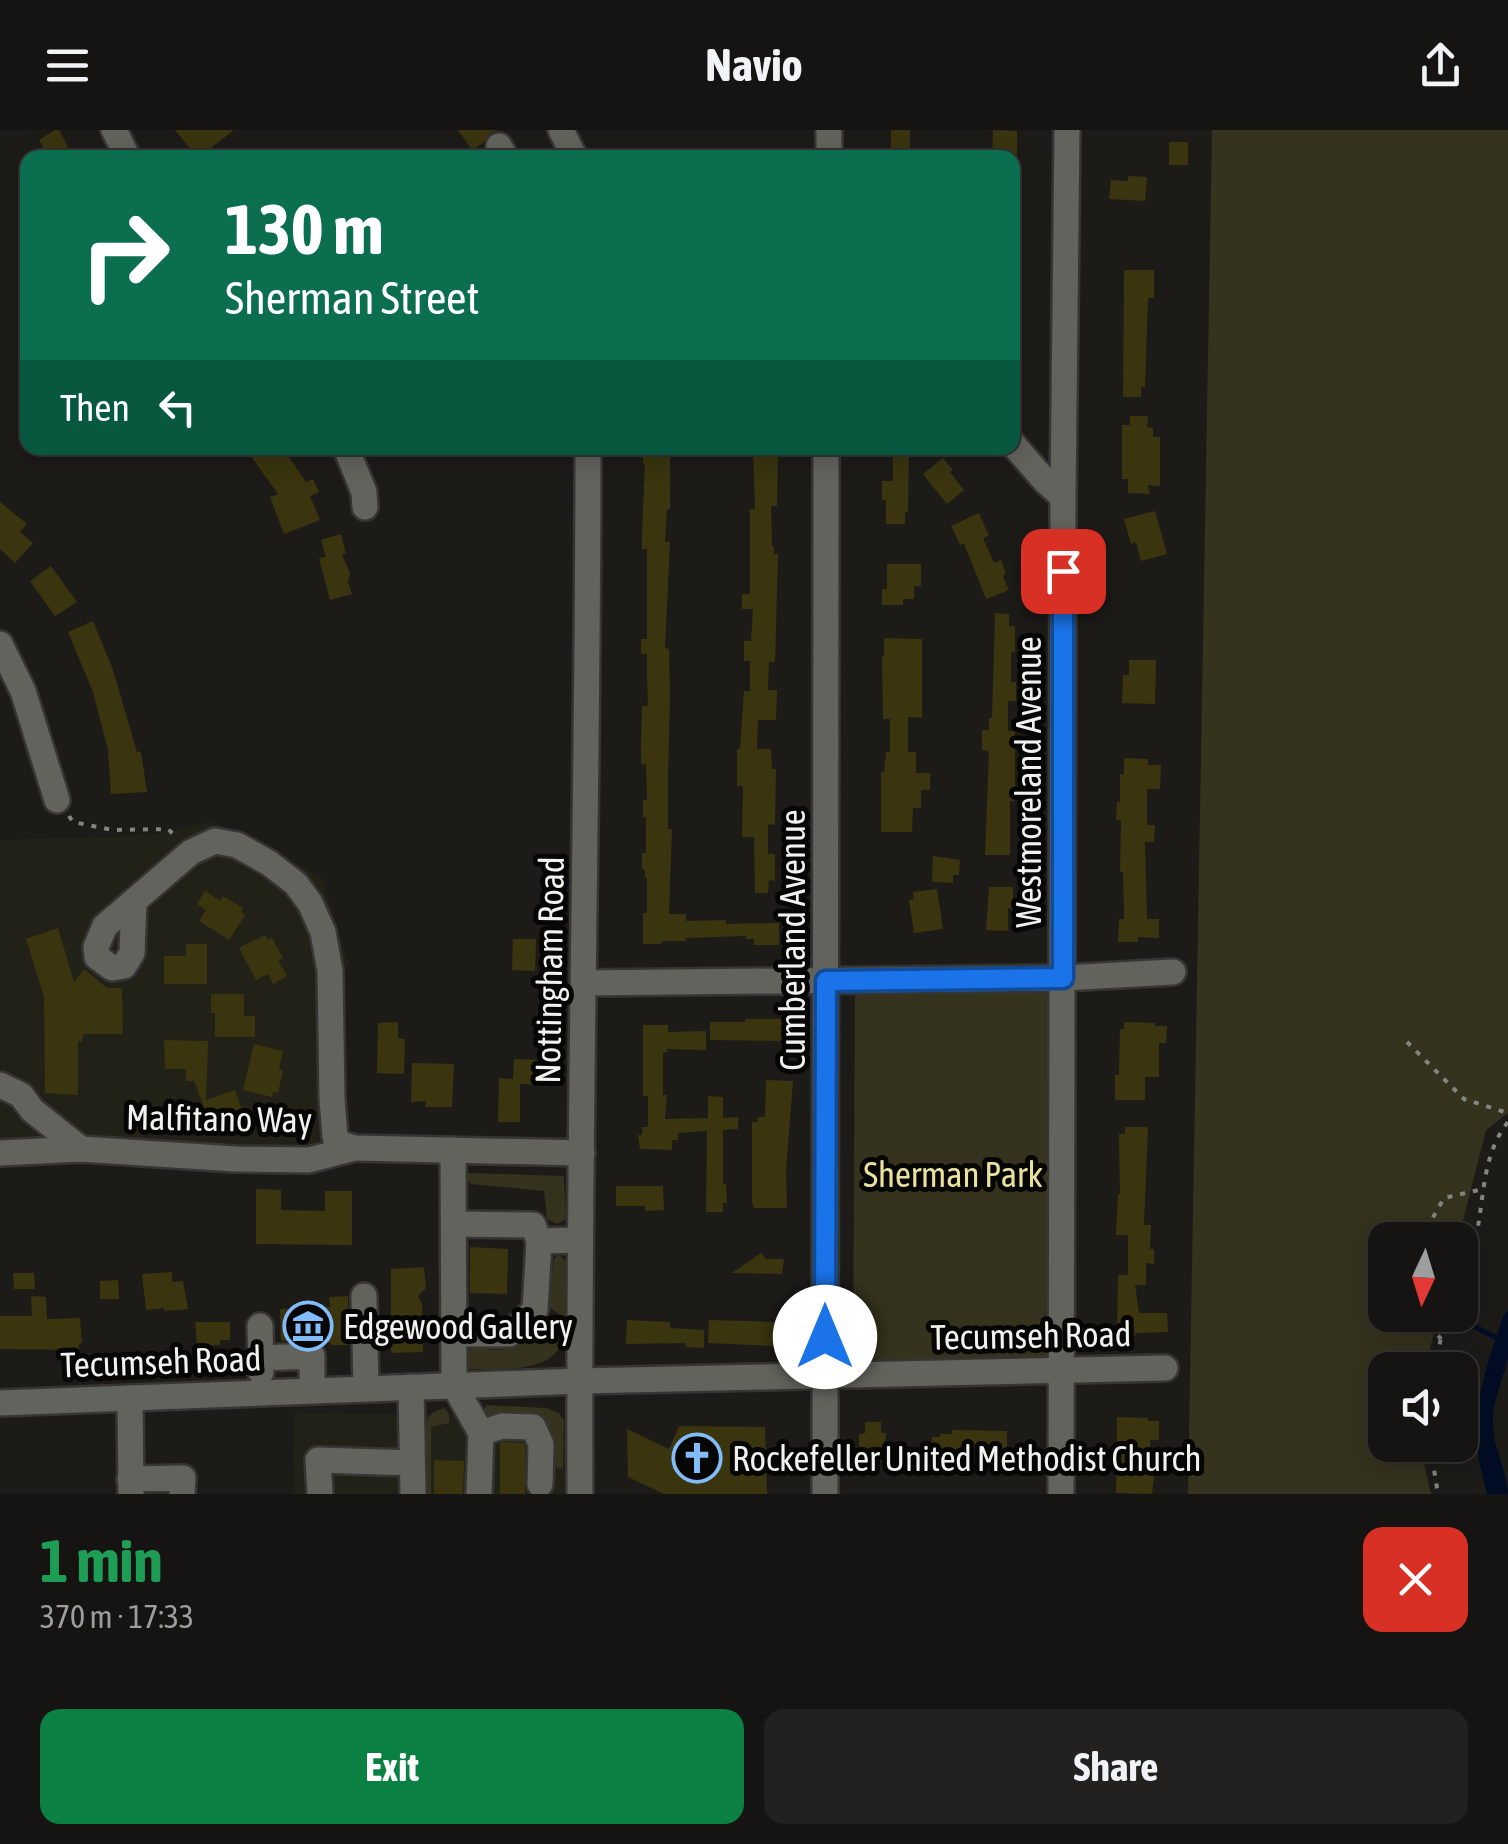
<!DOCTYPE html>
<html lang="en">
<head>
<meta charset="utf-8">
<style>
  body { margin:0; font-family:"Asap Condensed",sans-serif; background:#222120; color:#f1f3f6; height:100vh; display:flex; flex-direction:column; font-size:38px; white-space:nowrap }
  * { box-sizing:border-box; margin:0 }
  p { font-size:32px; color:#9d9e9f }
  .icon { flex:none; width:55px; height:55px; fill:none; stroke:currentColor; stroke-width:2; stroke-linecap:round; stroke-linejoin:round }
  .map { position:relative; height:1364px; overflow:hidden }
  .side { display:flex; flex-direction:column; background:#151412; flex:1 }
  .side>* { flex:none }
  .banner { position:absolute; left:20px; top:20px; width:1000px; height:305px; border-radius:20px; box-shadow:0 5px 25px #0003,0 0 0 2px #343332; background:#0b6e4f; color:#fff; overflow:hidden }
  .needle { width:65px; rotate:184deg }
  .fabs { position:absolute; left:1368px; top:1092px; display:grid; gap:20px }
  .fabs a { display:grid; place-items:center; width:110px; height:110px; border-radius:20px; background:#151412; box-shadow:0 5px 25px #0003,0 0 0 2px #343332; font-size:50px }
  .pin { position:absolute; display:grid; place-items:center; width:85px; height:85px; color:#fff; margin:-42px; border-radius:20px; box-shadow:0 5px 15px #0006 }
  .me { position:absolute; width:110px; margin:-55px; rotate:0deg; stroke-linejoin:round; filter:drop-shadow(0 0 8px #0008) }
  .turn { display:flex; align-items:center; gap:35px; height:210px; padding:0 40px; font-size:45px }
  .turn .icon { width:130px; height:130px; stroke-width:2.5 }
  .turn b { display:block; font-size:70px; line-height:85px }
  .then { display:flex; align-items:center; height:95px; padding:0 40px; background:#0003; gap:20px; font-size:38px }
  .round { display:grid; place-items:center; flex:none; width:105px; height:105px; border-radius:20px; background:#222120 }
  .overview { display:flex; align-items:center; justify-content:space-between; height:170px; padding:0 40px }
  h1 { font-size:60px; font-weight:700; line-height:75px; color:#1e9e55 }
  .primary-button { display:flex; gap:20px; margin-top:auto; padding:20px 40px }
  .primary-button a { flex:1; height:115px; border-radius:20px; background:#0b8043; color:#fff; font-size:40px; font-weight:700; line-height:115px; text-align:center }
  .primary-button a+a { background:#222120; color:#f1f3f6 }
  header { display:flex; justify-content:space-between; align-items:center; height:130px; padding:0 40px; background:#151412; font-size:45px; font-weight:700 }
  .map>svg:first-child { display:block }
  .built { fill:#222117 }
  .green { fill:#35321d }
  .water { fill:#000d24 }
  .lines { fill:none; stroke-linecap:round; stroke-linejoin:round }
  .stream { stroke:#000d24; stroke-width:5 }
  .building { fill:#3a350f }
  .minor-casing { stroke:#363533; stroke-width:30 }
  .path { stroke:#858582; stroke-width:4; stroke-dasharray:5 8; stroke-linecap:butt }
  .minor { stroke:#63635e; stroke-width:25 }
  .route-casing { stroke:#114b97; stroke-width:25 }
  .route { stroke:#1a73e8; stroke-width:18 }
  .labels { text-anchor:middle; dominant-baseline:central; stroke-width:10; stroke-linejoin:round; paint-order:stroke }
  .street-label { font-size:35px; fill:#f1f1ee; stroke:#060605 }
  .park-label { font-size:35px; fill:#eae19e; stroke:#060605 }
  .poi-label { font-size:35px; fill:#f1f1ee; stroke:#060605; text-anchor:start }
</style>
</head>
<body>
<header><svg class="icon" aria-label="menu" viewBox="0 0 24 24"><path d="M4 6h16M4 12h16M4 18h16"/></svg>Navio<svg class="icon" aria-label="share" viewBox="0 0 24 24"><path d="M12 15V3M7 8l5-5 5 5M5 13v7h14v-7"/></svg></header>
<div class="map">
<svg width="1508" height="1364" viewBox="0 0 1508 1364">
  <rect width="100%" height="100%" fill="#1c1b18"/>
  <g class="built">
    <polygon points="211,692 321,746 349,834 342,841 322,1019 0,1027 0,710 153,705"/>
    <polygon points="294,1282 569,1288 568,1364 292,1364"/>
  </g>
  <g class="green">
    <polygon points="1212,0 1508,0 1508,983 1486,1000 1458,1110 1385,1110 1385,1185 1439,1185 1424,1240 1385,1240 1385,1315 1420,1315 1431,1364 1188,1364"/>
    <polygon points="1052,860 1052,1226 853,1233 855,863"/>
    <polygon points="468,1043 564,1046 566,1089 557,1094 547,1089 544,1061 471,1054 468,1051"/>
    <polygon points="557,1126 561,1126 566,1132 565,1188 547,1176 554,1129"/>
    <path d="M551,1185L565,1192C564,1197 565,1203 564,1208C554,1246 496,1238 467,1239L465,1236C465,1231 465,1223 469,1220C477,1213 486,1220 494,1220C518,1221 538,1202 551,1185Z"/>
    <polygon points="486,1275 546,1278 559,1283 564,1291 563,1338 559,1339 556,1337 554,1311 543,1296 488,1289 483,1283"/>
    <polygon points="445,1278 449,1284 449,1293 431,1297 431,1364 425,1364 427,1290 433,1282"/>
  </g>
  <path class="water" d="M1508,1180C1508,1195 1508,1212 1508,1227C1504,1247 1494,1266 1493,1288C1491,1316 1507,1338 1508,1364H1487C1483,1349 1479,1333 1477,1317C1472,1274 1490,1227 1503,1186Z"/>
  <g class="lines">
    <polyline class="stream" points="1455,1187 1501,1210"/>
  </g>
  <g class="building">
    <polygon points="55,0 59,0 74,28 50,28 39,10"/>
    <polygon points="175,0 234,0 198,28"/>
    <polygon points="458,0 498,0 490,3 484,12 472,20"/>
    <rect x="891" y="0" width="19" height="28"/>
    <polygon points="993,0 1017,1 1017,28 992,28"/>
    <rect x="1169" y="12" width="19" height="23"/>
    <polygon points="1128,46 1147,47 1145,71 1109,69 1111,50 1128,51"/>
    <polygon points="1124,140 1154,140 1154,168 1148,168 1145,257 1141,257 1141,267 1123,267"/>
    <polygon points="1130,286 1148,286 1147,297 1153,298 1153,307 1160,307 1160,356 1148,355 1150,364 1128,363 1128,349 1122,349 1122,295 1130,295"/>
    <polygon points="245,318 283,318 306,352 313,349 319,362 310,366 320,390 284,404 270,367 278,364"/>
    <polygon points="648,318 670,318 670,379 667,379 665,412 670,412 665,518 669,519 670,564 668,652 668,699 672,699 669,784 686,784 686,791 726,790 726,794 779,793 779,815 754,815 754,809 746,809 746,806 686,808 686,811 662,811 662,814 643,814 643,783 647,783 647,748 645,748 645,740 642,739 642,723 646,723 646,687 643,688 643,670 647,670 646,634 641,634 641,617 642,576 648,576 647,545 647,524 641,524 641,509 647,509 647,419 642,419 642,402 645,334 643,334 643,319"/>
    <polygon points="753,318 776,318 776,325 778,325 777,376 771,376 772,416 774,416 774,424 778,424 775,532 769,532 768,560 777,560 776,590 758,590 757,619 771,619 772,639 776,639 775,695 768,694 768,724 775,724 775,751 769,750 768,763 755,763 754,707 742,707 743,656 737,656 737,619 740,619 744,561 750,561 750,531 744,531 744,511 751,511 753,479 742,479 742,464 750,464 750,379 755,379"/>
    <polygon points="893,318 909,318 908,382 905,382 905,394 886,394 886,370 882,370 882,351 893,351"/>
    <polygon points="943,328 953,340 950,342 964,360 947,374 923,344"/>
    <polygon points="0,372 27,394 20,402 33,413 15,433 0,419"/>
    <polygon points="1155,381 1167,424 1141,431 1136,412 1131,414 1124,389"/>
    <polygon points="979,383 989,406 983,408 994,433 1001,430 1006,444 1003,446 1009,460 986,469 964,413 960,415 951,396"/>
    <polygon points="341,404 346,424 342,425 350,443 348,452 352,464 330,470 319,428 326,427 321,410"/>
    <polygon points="887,434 921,434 921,456 914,456 914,469 903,469 903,475 882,475 882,459 887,459"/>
    <polygon points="51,436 77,472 55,486 30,451"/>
    <polygon points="995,483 1009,484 1009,496 1015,496 1015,522 1011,522 1011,552 1016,552 1016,571 1008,571 1008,601 1015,601 1015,671 1010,671 1010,725 985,725 989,621 982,620 982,600 989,600 989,588 992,588"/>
    <polygon points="93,491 113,540 137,622 141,622 147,662 111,664 108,620 93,562 68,502"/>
    <polygon points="884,508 922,509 922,588 908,587 908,622 916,622 916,643 930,643 930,660 921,660 921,678 913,678 912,702 881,702 881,642 884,642 886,622 890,622 890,589 883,589 882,526 884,526"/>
    <polygon points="1129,530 1156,530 1155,574 1122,573 1123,545 1129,545"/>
    <polygon points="1124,628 1148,629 1148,635 1161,635 1160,659 1147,659 1147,695 1155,695 1154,712 1145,712 1147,789 1159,789 1159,808 1138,807 1138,812 1118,812 1119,789 1124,789 1123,742 1120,742 1121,690 1116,690 1117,672 1120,672 1120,644 1124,644"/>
    <polygon points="933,726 960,730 959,745 953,745 953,753 932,752"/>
    <polygon points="989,757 1013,757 1013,779 1008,778 1008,801 986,800"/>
    <polygon points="937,759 943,799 914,803 909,770 914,769 913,762"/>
    <polygon points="205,761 220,771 223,766 243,778 241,782 245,785 229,810 199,791 206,780 197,774"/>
    <polygon points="58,798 74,852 84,839 107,858 122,858 123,904 83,904 82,912 78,911 78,965 45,963 44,867 26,809"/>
    <polygon points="265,805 268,810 272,808 283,828 278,830 287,846 273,854 268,844 256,850 239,818"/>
    <polygon points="513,809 536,809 535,841 512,840"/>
    <polygon points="186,814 207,814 207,854 164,854 164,826 186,826"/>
    <polygon points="211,864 244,864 244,886 255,886 255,907 215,907 215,883 211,883"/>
    <polygon points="745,889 793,889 792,911 710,910 710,892 745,892"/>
    <polygon points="398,892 398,908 405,909 404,944 377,943 378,893"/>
    <polygon points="1124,892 1155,893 1155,896 1167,896 1166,913 1159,913 1159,947 1145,947 1145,970 1115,970 1115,945 1119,945 1120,899 1124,899"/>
    <polygon points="643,895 668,895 668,902 706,901 706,920 667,919 667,922 663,922 663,965 667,965 665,989 708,988 708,966 723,967 723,988 738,987 738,999 723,1000 723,1054 726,1054 727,1073 723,1073 723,1082 706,1082 707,1001 678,1003 678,1010 672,1010 672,1020 640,1019 638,1005 642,1005 642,997 648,997 648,966 643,966"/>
    <polygon points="164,910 208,911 206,970 235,960 245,988 240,990 242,995 220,1003 218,998 202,1003 197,989 207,985 194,951 186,951 186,939 165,939"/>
    <polygon points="254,914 283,921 279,939 283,940 278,963 273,962 272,967 243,960"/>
    <polygon points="514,929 540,930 540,955 520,954 520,992 498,992 499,948 513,949"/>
    <polygon points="412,933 454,934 452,977 425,977 426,971 411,972"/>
    <polygon points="766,950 793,951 786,1040 787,1078 754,1078 752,1072 752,992 758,992 758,987 765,987"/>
    <polygon points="1125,997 1146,997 1148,999 1144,1095 1151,1095 1150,1119 1154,1119 1154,1134 1146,1133 1146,1155 1135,1155 1139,1183 1167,1183 1168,1202 1135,1203 1135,1206 1117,1207 1118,1145 1128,1145 1128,1105 1116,1105 1118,1064 1120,1064 1119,1004 1125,1004"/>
    <polygon points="616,1056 663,1056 664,1080 645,1081 645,1076 616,1076"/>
    <polygon points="256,1059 281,1060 281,1080 325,1081 325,1061 352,1061 352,1115 256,1114"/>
    <polygon points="470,1117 508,1119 507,1164 470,1163"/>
    <polygon points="761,1123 766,1129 784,1129 782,1144 732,1143"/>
    <polygon points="424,1137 426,1158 418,1166 422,1173 423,1222 391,1223 391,1139"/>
    <polygon points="172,1142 172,1152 183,1151 188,1179 164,1181 164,1178 146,1180 142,1144"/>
    <polygon points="13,1143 34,1143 35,1159 14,1159"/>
    <polygon points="118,1150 119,1169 100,1169 100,1151"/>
    <polygon points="31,1166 46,1167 47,1189 80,1188 82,1213 79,1213 79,1220 0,1219 0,1186 32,1186"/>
    <polygon points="348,1166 349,1215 331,1215 331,1213 311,1210 281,1211 280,1179 330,1177 329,1167"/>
    <polygon points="627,1190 670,1192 670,1198 704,1200 704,1218 686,1217 686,1213 626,1214"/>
    <polygon points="709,1190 783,1192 783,1213 773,1212 773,1216 708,1213"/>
    <polygon points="195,1192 230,1192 230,1210 220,1210 220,1215 197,1216"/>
    <polygon points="1117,1287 1148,1288 1148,1291 1159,1291 1159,1310 1150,1310 1150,1338 1155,1338 1152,1364 1116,1363"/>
    <polygon points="865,1292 881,1292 881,1303 886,1303 883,1331 859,1329 859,1304 865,1303"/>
    <polygon points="679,1296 765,1297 767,1364 664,1364 628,1347 627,1299 669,1319"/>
    <polygon points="952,1300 1007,1301 1007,1338 981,1337 981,1333 940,1334 938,1331 931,1331 932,1307 940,1307 940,1304 952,1304"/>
    <polygon points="504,1312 523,1313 525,1317 525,1364 500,1364 500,1314"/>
    <polygon points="434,1330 464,1331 463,1364 434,1364"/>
  </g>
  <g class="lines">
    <g class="minor-casing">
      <g id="minor">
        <polyline points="114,0 128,28"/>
        <polyline points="561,0 575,28"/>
        <polyline points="499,16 506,28"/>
        <polyline points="829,28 829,0"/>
        <polyline points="1012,313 1046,352 1063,367"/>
        <polyline points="346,318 364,362 365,377"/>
        <polyline points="0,514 23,561 57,670"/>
        <polyline points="134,771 132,823 124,836 112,838 97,827 96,817 105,796 191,722 215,711 237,715 269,733 296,754 310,773 323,802 330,841 332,969 335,1007 341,1014 355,1018 582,1023"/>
        <polyline points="584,853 1063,848 1173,842"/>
        <polyline points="0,955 21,965 32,980 81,1019"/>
        <polyline points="453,1020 454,1255 481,1303 479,1364"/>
        <polyline points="0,1023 81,1019 235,1029 309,1030 355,1018"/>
        <polyline points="454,1094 533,1095 539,1111"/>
        <polyline points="364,1166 366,1258"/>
        <polyline points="260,1196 261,1242"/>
        <polyline points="454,1204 509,1204 535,1180 539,1111 580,1110"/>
        <polyline points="261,1228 312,1226 312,1260"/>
        <polyline points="411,1257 413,1364"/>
        <polyline points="130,1268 131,1364"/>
        <polyline points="0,1273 579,1251 1165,1238"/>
        <polyline points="481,1303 502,1296 533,1297 541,1314 540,1354"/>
        <polyline points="130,1349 183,1348 182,1364"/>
        <polyline points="320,1364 318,1330 412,1333"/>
        <path d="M580,1364C578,1015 588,666 588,318"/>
        <path d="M825,1364C826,1015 828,666 826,318"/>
        <polyline points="1061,1364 1063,367 1067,0"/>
      </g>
    </g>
    <g class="path">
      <polyline points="69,686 73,692 113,700 168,699 177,708"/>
      <polyline points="1407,912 1464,969 1508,983"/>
      <polyline points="1420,1110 1444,1068 1483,1059"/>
      <path d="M1460,1144C1465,1135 1471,1125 1474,1115C1485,1074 1480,1027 1508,992"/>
      <polyline points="1422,1185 1441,1209"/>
      <polyline points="1435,1240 1445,1185"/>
      <polyline points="1430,1315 1438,1364"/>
    </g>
    <use href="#minor" class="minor"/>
  </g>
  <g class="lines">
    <g class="route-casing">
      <polyline id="route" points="825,1207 826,851 1063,848 1063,441"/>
    </g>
    <use href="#route" class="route"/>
  </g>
  <defs>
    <g id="museum-ring" transform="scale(2.5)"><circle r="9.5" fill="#060605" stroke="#81bdfa" stroke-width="1.5"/><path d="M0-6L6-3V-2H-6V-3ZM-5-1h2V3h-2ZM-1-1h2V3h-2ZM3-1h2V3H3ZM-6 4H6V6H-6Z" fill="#81bdfa"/></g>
    <g id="church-ring" transform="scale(2.5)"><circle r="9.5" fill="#060605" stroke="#81bdfa" stroke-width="1.5"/><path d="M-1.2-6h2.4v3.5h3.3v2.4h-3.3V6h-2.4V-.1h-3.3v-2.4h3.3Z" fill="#81bdfa"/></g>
  </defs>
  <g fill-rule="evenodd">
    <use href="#museum-ring" x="308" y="1196"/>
    <use href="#church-ring" x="697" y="1328"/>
  </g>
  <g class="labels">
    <g class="street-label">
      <text transform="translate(1028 652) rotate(-90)">Westmoreland Avenue</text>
      <text transform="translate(792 810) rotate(-90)">Cumberland Avenue</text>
      <text transform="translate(549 840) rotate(-89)">Nottingham Road</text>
      <text transform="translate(219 988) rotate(1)">Malfitano Way</text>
      <text transform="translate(1031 1205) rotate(-1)">Tecumseh Road</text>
      <text transform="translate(161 1231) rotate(-2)">Tecumseh Road</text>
    </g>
    <g class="park-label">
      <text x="953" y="1044">Sherman Park</text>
    </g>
    <g class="poi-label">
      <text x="343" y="1196">Edgewood Gallery</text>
      <text x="732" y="1328">Rockefeller United Methodist Church</text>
    </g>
  </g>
</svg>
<div class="fabs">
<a><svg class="needle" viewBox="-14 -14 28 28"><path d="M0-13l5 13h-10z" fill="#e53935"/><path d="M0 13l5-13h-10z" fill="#9d9e9f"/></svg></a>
<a><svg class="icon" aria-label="sound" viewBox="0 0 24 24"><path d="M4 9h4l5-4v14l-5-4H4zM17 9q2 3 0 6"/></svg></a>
</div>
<div class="pin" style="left:1063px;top:441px;background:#d93025"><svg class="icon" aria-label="arrive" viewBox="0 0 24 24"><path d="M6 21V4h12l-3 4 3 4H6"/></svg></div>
<svg class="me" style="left:825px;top:1207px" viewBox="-20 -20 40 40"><circle r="19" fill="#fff"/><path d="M0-13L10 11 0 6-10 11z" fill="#1a73e8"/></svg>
<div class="banner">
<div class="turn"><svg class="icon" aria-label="right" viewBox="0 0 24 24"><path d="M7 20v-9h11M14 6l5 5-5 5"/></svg><div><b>130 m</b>Sherman Street</div></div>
<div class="then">Then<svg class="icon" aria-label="left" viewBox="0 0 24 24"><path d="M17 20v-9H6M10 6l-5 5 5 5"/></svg></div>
</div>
</div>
<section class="side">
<div class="overview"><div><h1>1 min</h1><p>370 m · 17:33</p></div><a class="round" style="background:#d93025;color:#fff"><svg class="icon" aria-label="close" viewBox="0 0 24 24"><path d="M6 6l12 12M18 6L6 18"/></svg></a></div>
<div class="primary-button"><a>Exit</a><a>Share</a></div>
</section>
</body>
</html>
